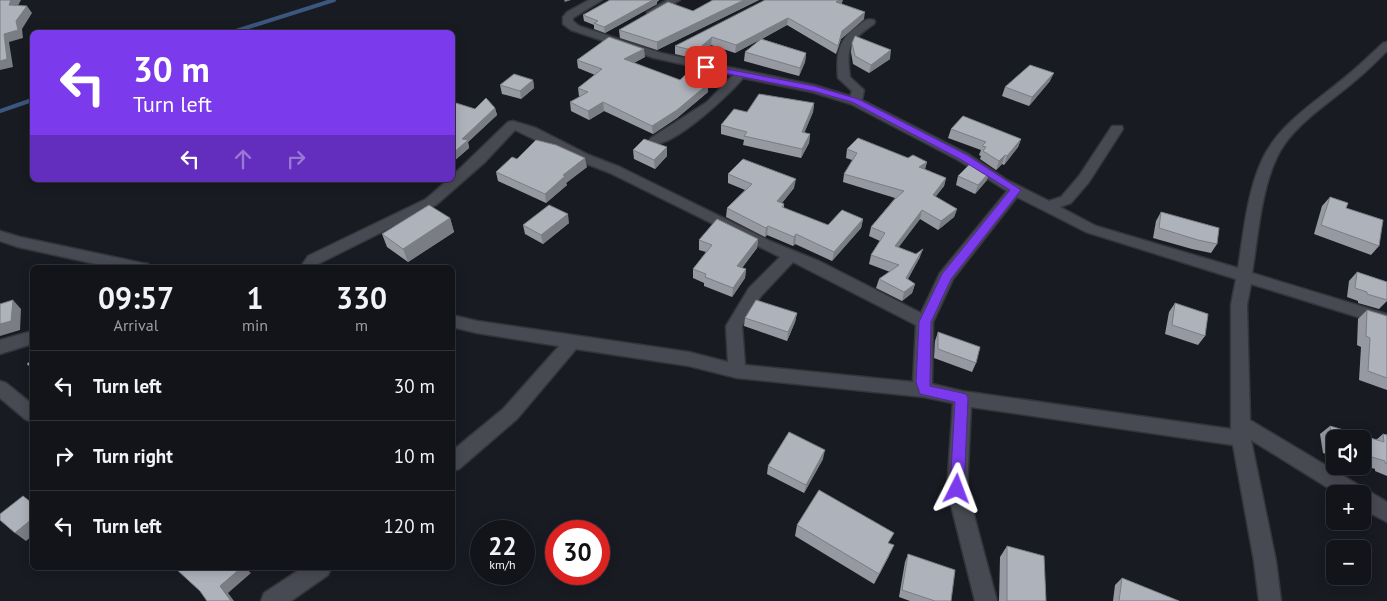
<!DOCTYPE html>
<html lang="en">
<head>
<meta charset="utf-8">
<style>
  body { margin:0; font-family:"PT Sans",sans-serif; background:#1f2127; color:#f1f3f6; height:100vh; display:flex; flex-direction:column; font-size:19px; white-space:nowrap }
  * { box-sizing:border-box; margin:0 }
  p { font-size:16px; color:#9c9ea2 }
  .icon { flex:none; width:28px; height:28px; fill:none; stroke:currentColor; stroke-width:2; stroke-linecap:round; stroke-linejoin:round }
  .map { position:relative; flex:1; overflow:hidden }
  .sheet { position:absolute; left:30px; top:265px; width:425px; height:305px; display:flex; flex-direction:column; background:#12141a; border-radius:8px; box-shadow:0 2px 12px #0003,0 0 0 1px #313339 }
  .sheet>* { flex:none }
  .hud { position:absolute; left:30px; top:30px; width:425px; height:152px; border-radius:8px; box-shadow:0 2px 12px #0003,0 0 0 1px #313339; background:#7c3aed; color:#fff; overflow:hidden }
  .tools { position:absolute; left:1326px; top:430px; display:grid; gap:10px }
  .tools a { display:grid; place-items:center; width:45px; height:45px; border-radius:8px; background:#12141a; box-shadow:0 2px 12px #0003,0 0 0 1px #313339; font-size:25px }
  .speed { position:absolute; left:470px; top:520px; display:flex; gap:10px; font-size:25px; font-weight:700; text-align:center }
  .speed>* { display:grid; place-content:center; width:65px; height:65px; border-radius:50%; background:#12141a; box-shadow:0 2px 12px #0003,0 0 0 1px #313339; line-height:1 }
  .speed small { font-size:12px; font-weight:400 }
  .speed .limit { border:8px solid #d22; background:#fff; color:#111 }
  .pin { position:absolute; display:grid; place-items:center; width:42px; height:42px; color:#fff; margin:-21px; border-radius:10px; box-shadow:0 2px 8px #0006 }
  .me { position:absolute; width:55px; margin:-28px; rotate:3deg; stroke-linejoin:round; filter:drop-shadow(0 0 4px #0008) }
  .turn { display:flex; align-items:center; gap:18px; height:105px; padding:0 20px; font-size:22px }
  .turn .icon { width:65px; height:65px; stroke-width:2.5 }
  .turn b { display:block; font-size:35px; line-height:42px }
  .lanes { display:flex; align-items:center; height:48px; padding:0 20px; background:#0003; justify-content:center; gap:25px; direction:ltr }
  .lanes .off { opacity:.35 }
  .eta { display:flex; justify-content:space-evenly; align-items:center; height:85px; text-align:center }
  .eta b { font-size:30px; font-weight:700; line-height:35px }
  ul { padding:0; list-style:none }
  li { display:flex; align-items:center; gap:15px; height:70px; padding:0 20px; border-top:1px solid #313339 }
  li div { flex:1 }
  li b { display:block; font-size:19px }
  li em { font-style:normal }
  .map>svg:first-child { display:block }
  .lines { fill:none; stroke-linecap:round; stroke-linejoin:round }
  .stream { stroke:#3b577e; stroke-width:4 }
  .minor-casing { stroke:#33353a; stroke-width:3 }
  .minor { fill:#474a52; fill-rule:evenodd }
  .wall { fill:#9699a1 }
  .shaded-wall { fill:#7a7d83 }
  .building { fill:#aeb2bb; stroke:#7a7d83 }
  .route { fill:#7c3aed; stroke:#51269a }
</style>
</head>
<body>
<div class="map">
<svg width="1387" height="601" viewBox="0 0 1387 601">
  <rect width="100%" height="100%" fill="#181b22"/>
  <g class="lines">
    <g class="stream">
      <polyline points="233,32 334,0"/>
      <polyline points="0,111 32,100"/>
    </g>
    <g class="minor-casing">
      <g id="minor">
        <path d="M589,0H602L573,18V21L579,26L661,53L814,85L850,96L852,91L838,78C836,54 838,39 859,25C864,21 867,18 874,20L875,22L874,24C849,41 846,47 850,77L864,90L862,100L968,154L1007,180L1049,201L1061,197L1079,176L1112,126H1122L1123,129L1089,182L1071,203L1060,207L1096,226L1238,268C1244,232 1247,190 1264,156C1282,121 1320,99 1349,74C1361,64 1372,53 1383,43L1387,42V51C1377,61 1367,71 1356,80C1330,103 1293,124 1277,157C1261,190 1258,237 1252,273L1387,314V326L1251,284L1247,305L1250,420L1387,502V522L1362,509V494H1338L1251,440L1276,561L1281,601H1259L1254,561L1233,445L971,407L967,489L997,601H975L947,489L953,403L924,397L737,378L689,366L576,349L517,419L459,469L452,471V451L503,409L559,346L477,333L452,327V315L477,321L689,352L728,362L726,326L749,288L780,257L610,173L579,161L515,130L485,162L436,205L318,264L316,268H300L308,256L426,199L448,180H452V176L508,122L513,121L536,128L589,155L620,167L770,241L819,261L921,313L940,273L1007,191L958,160L851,104L812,92L743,78C730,94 672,149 651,144L649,141L651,138L707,102L733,75L654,58L571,30L563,24V17L567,12ZM1017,197L1086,232L1236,279L1231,305V429L962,391L932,384L933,322L953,279ZM793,262L916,325L913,382L745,365L742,326L761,296Z"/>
        <polygon points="667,0 680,0 656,14 648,14 647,12"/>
        <polygon points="0,231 20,237 142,263 148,264 150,268 114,268 18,247 0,241"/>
        <polygon points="32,331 32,344 0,354 0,340"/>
        <polygon points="0,381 6,383 32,404 32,422 25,419 0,398"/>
        <polygon points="302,568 331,568 328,575 291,601 261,601 264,593"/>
      </g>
    </g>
    <use href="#minor" class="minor"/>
  </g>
  <g class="wall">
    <polygon points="610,0 659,0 657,2 657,4 605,33 594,29 594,25 584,21 583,15"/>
    <polygon points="713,0 759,0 657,50 620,38 619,30 693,11"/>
    <polygon points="842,3 842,4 864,19 841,39 836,54 787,25 762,39 806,53 805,62 799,76 744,61 745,52 761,39 735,53 711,45 696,59 675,54 675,46"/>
    <polygon points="852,43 890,59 869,73 853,64 851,52"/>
    <polygon points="645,57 634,63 680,80 716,78 708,87 708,92 677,118 653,134 604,111 589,120 571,111 570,102 580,97 579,96 578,88 595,75 578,68 577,60"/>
    <polygon points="533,80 534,88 521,99 502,94 500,85"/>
    <polygon points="1050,81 1029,106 1002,96 1005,87"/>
    <polygon points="814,103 813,112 804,133 810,134 809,143 801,158 743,145 744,140 721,134 721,125 747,112"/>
    <polygon points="452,106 475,109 495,108 497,115 468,142 469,148 454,161 452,161"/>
    <polygon points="951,129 1021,139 1018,147 1004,165 1002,164 996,170 980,159 981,156 979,155 981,150 948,138"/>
    <polygon points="847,149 908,158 927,162 925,169 946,178 944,186 935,197 957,209 954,217 938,230 920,219 898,247 920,257 908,279 915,284 912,293 902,301 876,288 879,279 890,272 869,264 871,255 880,241 869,236 871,227 895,198 843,182 844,174 852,160 846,158"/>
    <polygon points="633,150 667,156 655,169 634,159"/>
    <polygon points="517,159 587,167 566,183 567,185 546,203 498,181 496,172"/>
    <polygon points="728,174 794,188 782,203 784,204 784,208 828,225 863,219 861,228 832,261 795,244 793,246 767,235 765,237 726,217 727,208 745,190 728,183"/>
    <polygon points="958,176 987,180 975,194 956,185"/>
    <polygon points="1330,197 1346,208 1379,246 1371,255 1314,234 1322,206"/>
    <polygon points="1161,212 1217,244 1211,253 1192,249 1153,238 1156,221"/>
    <polygon points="450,218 454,232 408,262 387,247 382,234"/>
    <polygon points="569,223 543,244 525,234 523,225"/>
    <polygon points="758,239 757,248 742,268 746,269 745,278 732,297 704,286 704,283 693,278 693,269 706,252 699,250 699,240"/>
    <polygon points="1357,272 1387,282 1387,301 1379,309 1358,303 1358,301 1347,297 1349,281"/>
    <polygon points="1175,303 1205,336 1198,345 1165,334 1169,312"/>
    <polygon points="1367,310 1387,324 1387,390 1359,380 1361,347 1357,345 1358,319"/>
    <polygon points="797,313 795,322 787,341 744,326 745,318"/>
    <polygon points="938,332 976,363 972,372 934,358 935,341"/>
    <polygon points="1330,426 1376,440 1383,434 1387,435 1387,476 1375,471 1375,469 1362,465 1362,439 1335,439 1335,457 1323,453 1320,434"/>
    <polygon points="823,459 804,493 767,474 768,466"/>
    <polygon points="797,525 889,544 889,556 874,584 795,536"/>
    <polygon points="1007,546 1046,601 999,601 1000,557"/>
    <polygon points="908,554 951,601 910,601 899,597 905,562"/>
    <polygon points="1122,578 1179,601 1113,601 1115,585"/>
  </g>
  <g class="shaded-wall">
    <polygon points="11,0 21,0 14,13 9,5"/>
    <polygon points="564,0 571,0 565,2"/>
    <polygon points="653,0 659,0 657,2 657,4 605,33 604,27"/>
    <polygon points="744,0 759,0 657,50 657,42"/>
    <polygon points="838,0 843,0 842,3 835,10 836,2"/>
    <polygon points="27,6 32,13 22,29 23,38 9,42 13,67 0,70 0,61 4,34 16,21"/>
    <polygon points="865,12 864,19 841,39 836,54 838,46 842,31"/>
    <polygon points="788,18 787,25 735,53 736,45"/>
    <polygon points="712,37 711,45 696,59 696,51"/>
    <polygon points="644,49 645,57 625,67 624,59"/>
    <polygon points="891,50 890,59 869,73 871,65"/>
    <polygon points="806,53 805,62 799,76 800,68"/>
    <polygon points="716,70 716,78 708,87 708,92 677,118 653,134 652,126 704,83"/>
    <polygon points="1054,73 1050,81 1029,106 1032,97"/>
    <polygon points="533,80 534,88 521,99 520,91"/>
    <polygon points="603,102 604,111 589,120 588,111"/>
    <polygon points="814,103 813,112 801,141 802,132"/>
    <polygon points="495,108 497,115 468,142 469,148 454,161 452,153 462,139"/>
    <polygon points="810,134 809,143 801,158 802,149"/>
    <polygon points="1021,139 1018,147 1004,165 1007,156"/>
    <polygon points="667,147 667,156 655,169 654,160"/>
    <polygon points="1005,155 1002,164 996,170 999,161"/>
    <polygon points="585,158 587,167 566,183 567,185 546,203 545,194 563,175"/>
    <polygon points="927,162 924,171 919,167"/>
    <polygon points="990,172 987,180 975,194 978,185"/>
    <polygon points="946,178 944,186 930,204 933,195"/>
    <polygon points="796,179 794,188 776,210 777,201"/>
    <polygon points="957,209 954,217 938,230 941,221"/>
    <polygon points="922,210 920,219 893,255 895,246"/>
    <polygon points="568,214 569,223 543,244 541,235"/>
    <polygon points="450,218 454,232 408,262 403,249"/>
    <polygon points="863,219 861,228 832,261 834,252"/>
    <polygon points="768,226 767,235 765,237 766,228"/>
    <polygon points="796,234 795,244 793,246 794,237"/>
    <polygon points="758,239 757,248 736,275 737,266"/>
    <polygon points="923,249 920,257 903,287 906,278"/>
    <polygon points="746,269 745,278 732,297 733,288"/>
    <polygon points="915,284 912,293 902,301 904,292"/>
    <polygon points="13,300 21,309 20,330 0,336 0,324"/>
    <polygon points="797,313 795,322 787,341 788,332"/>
    <polygon points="825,450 823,459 804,493 806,485"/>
    <polygon points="32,519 32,536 26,541 15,533"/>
    <polygon points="894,545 889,556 874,584 879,574"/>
    <polygon points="241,568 245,568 251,573 228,593 234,601 231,601 220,586"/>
  </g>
  <g class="building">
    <polygon points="0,0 11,0 9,5 27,6 16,21 18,30 4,34 7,59 0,61"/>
    <polygon points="610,0 653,0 604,27 594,23 598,21 583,15"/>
    <polygon points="713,0 744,0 657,42 619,30 668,2 693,11"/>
    <polygon points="765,0 838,0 836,2 865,12 842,31 838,46 788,18 736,45 712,37 696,51 675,46"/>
    <polygon points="855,36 891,50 871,65 855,56 852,43"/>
    <polygon points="609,37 644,49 624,59 680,80 697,64 716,70 704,83 708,84 677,110 652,126 603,102 588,111 570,102 588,92 578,88 602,69 577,60"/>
    <polygon points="761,39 806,53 800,68 745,52"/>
    <polygon points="1030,65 1054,73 1032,97 1005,87"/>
    <polygon points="514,74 533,80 520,91 500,85"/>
    <polygon points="759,94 814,103 802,132 810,134 802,149 744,136 747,132 721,125 734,109 747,112"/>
    <polygon points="486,98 495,108 462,139 468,140 452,154 452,129 456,125 452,124 452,106 456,103 475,109"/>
    <polygon points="963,116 1021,139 1007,156 1005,155 999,161 983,151 986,147 982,146 986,142 951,129"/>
    <polygon points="858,138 908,158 913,155 927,162 919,167 946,178 933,195 957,209 941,221 922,210 895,246 916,254 923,249 906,278 915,284 904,292 879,279 899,265 871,255 885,233 871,227 895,199 904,191 844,174 857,153 847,149"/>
    <polygon points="644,139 667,147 654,160 633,150"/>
    <polygon points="536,140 556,145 585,158 563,175 565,176 545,194 496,172 512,157 517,159"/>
    <polygon points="743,159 796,179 777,201 784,204 782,207 828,225 842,210 863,219 834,252 796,234 794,237 768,226 766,228 727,208 752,184 728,174"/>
    <polygon points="973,161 990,172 978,185 958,176"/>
    <polygon points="1330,197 1348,203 1346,208 1383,220 1379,246 1321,225"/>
    <polygon points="429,205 450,218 403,249 382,234"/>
    <polygon points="549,205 568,214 541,235 523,225"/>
    <polygon points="1161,212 1219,228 1217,244 1198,240 1159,228"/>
    <polygon points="717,219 758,239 737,266 746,269 733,288 705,277 706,274 693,269 712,245 699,240"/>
    <polygon points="1357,272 1387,282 1387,300 1367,294 1367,292 1355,288"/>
    <polygon points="13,300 11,321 0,324 0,304"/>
    <polygon points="756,300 797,313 788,332 745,318"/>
    <polygon points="1175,303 1208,314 1205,336 1172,325"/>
    <polygon points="1367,310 1387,316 1387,378 1368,371 1370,338 1366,336"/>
    <polygon points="938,332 980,347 976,363 938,349"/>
    <polygon points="32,360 32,368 27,364"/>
    <polygon points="1330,426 1384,442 1383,434 1387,435 1387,464 1385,463 1385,461 1362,454 1362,439 1335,439 1335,445 1332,444"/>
    <polygon points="789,432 825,450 806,485 768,466"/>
    <polygon points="819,490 894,533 888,543 894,545 879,574 797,525"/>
    <polygon points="23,496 32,503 32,519 15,533 0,520 0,514"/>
    <polygon points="1007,546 1044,556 1046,601 1007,601"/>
    <polygon points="908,554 955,570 951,601 935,601 902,590"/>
    <polygon points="175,568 241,568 220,586 231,601 207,601 200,591"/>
    <polygon points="1122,578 1179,601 1119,601"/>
  </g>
  <polygon class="route" points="706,65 814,86 858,99 967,155 1021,190 951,279 931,322 930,386 962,393 966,394 968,398 964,489 962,493 957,495 952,493 950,489 955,402 920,394 916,382 919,322 942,274 1010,190 960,159 852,102 813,91 704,69 704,66"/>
</svg>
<div class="tools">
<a><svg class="icon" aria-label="sound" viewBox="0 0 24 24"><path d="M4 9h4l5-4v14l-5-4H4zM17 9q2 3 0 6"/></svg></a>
<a>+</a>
<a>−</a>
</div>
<div class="speed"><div>22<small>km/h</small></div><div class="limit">30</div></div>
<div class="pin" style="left:706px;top:67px;background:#d93025"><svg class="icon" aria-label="arrive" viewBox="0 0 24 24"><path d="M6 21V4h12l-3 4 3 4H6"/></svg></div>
<svg class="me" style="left:957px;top:489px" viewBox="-20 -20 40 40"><path d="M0-17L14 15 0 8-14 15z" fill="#7c3aed" stroke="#fff" stroke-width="4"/></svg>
<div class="hud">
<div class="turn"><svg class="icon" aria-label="left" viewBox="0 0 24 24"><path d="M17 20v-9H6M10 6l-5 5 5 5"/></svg><div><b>30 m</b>Turn left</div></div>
<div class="lanes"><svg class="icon" aria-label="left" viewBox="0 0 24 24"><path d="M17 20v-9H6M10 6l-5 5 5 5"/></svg><svg class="icon off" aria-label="ahead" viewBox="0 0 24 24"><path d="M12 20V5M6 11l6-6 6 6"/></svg><svg class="icon off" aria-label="right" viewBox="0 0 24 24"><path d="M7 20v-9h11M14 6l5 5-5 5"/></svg></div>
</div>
<section class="sheet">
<div class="eta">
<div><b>09:57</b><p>Arrival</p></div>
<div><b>1</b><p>min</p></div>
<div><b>330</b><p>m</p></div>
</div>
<ul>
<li><svg class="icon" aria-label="left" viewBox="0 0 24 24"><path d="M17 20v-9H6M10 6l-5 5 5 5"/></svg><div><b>Turn left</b></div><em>30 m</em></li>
<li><svg class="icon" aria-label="right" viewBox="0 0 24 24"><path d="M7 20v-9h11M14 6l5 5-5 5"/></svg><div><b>Turn right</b></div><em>10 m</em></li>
<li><svg class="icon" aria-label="left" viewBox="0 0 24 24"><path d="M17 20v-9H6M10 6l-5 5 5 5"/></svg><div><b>Turn left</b></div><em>120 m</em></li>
</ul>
</section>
</div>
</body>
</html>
